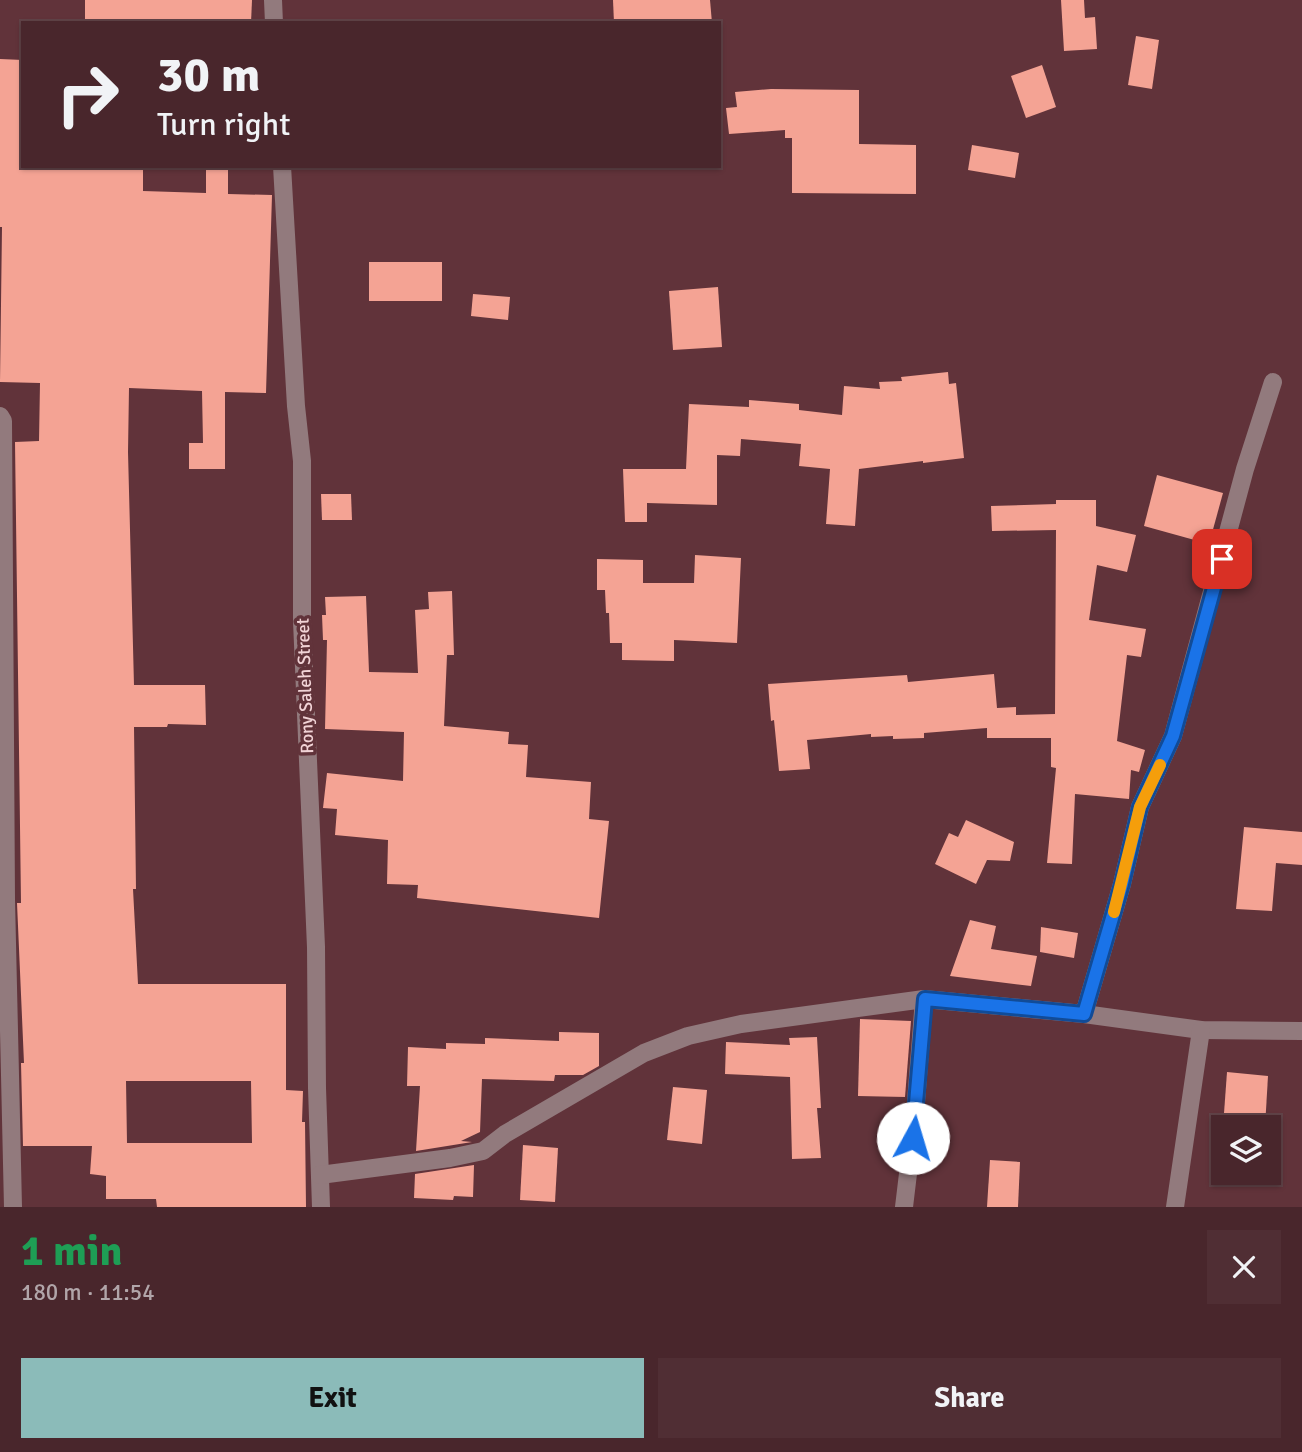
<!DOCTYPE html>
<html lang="en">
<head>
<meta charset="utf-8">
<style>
  body { margin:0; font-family:Signika,sans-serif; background:#502e34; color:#f1f3f6; height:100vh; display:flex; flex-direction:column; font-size:26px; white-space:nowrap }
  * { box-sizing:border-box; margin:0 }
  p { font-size:23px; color:#b1a5a9 }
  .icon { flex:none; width:38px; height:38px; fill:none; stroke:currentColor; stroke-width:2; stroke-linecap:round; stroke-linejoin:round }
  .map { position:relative; height:1207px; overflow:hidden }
  .details { display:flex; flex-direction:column; background:#49262c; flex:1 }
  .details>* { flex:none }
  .banner { position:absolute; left:21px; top:21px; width:700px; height:147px; border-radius:0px; box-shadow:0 2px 5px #0004,0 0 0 2px #614348; background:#49262c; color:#f1f3f6; overflow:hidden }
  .fabs { position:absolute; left:1211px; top:1115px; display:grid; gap:14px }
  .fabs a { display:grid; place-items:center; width:70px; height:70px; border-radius:0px; background:#49262c; box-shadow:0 2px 5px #0004,0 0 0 2px #614348; font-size:35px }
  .pin { position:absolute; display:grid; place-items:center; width:60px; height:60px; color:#fff; margin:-30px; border-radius:14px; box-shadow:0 4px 10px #0006 }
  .me { position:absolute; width:77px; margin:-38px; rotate:6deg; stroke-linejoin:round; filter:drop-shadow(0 0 5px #0008) }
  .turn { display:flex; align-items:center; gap:24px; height:147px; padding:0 21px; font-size:32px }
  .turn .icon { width:91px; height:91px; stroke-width:2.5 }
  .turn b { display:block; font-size:49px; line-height:60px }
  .round { display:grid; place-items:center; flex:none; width:74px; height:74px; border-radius:0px; background:#502e34 }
  .headline { display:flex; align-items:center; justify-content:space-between; height:119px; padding:0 21px }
  h1 { font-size:42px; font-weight:700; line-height:52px; color:#1e9e55 }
  .cta { display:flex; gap:14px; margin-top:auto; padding:14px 21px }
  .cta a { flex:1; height:80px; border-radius:0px; background:#8bbbb9; color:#111; font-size:28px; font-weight:700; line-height:80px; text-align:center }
  .cta a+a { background:#502e34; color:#f1f3f6 }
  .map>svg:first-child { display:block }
  .building { fill:#f4a394; fill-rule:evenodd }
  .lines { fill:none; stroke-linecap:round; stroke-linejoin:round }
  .minor { stroke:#927a7d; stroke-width:18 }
  .route-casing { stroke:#114b97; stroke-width:18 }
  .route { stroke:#1a73e8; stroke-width:12 }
  .slow { stroke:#f59e0b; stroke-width:12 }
  .labels { text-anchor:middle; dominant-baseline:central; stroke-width:7; stroke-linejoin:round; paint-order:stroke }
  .street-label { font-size:18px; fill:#f1d3d6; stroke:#61333a }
</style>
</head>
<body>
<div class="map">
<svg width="1302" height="1207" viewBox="0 0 1302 1207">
  <rect width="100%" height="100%" fill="#61333a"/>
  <g class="building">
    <polygon points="85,0 252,0 251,23 85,23"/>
    <polygon points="613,0 710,0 712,23 614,23"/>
    <polygon points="1061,0 1084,0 1085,18 1095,17 1097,49 1064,51"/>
    <polygon points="1136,36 1159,40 1152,89 1128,85"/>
    <path d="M0,59L23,60V166H143V191L206,193V166H228V194L272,195L266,393L225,392V469H189V443H203L202,391L129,388L128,452L134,685H205L206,725L168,724L167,727H134L136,889H133L138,984H286V1090L303,1091L302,1122H305L306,1207H157L156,1199H106V1176L90,1174L92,1146H23L21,1063H24L17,903H21L15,442L39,441L40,383L0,382L2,227H0ZM126,1081H251L252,1143H127Z"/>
    <polygon points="1042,65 1056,107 1026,118 1011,76"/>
    <polygon points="771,89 859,90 859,144 916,145 916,194 792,193 792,138 785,138 785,130 729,134 726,108 737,107 735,92"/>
    <polygon points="972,145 1019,153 1015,178 968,170"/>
    <rect x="369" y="262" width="73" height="39"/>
    <polygon points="718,287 722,347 673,350 669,291"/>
    <polygon points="473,294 510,297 508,320 471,316"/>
    <polygon points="948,372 949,384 956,383 964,458 923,463 923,461 859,469 855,526 826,524 830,469 799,466 801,444 741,439 740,456 717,455 717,505 647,503 647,522 625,522 623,469 686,469 689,404 749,407 749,400 799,404 799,410 842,415 844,386 880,389 879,382 902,381 901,377"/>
    <polygon points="1157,475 1223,493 1209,544 1144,526"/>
    <polygon points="321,494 351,494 352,520 322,520"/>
    <polygon points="1056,500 1096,500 1096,526 1136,535 1127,572 1097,565 1089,620 1146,629 1141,657 1127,655 1117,741 1145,750 1139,772 1131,770 1129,799 1075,794 1072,864 1047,863 1056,768 1051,767 1051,738 987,738 987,728 924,733 924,738 893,739 893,736 871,737 871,734 807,740 810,769 779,771 774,720 771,721 768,684 907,675 908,682 994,674 997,708 1016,707 1016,715 1055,714 1056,530 992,531 991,506 1056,504"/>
    <polygon points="695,555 741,558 737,643 674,640 674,661 622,660 622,643 610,643 609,613 606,613 605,590 597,590 597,559 643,560 643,583 694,583"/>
    <polygon points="452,591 454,655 447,655 444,726 509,732 508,744 528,745 526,777 591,782 589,819 609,821 599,918 417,898 418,885 387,884 388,840 335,835 337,809 323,808 327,773 403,781 404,732 325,729 327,640 323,640 322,615 326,615 325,597 366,596 369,672 418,673 415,610 429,609 428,592"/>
    <polygon points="966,820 1014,842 1010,861 987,860 976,884 935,864 949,833 958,837"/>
    <polygon points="1244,827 1302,832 1302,865 1276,863 1272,911 1236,909"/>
    <polygon points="970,920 996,926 991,949 1037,956 1031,986 950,976"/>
    <polygon points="1041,927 1078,933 1074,958 1040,952"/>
    <polygon points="860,1019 911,1021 905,1097 858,1096"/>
    <polygon points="559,1032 599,1033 599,1066 583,1075 555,1075 554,1081 482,1079 480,1132 461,1141 472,1142 416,1151 420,1086 407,1086 408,1047 446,1049 446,1043 485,1044 485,1038 559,1041"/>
    <polygon points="817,1037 821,1108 817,1108 821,1158 792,1159 790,1077 725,1074 726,1042 790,1045 789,1038"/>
    <polygon points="1227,1072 1268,1076 1265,1127 1223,1127"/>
    <polygon points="673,1087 707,1090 702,1144 667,1140"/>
    <polygon points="523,1145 558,1148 555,1202 520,1200"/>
    <polygon points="990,1160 1020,1162 1018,1207 987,1207"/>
    <polygon points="474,1165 473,1197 454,1196 453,1200 414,1198 415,1174"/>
  </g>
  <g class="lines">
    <g class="minor">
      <polyline points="273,0 274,23"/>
      <polyline points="282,166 296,406 302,461 302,621 316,947 317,1088 321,1207"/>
      <polyline points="0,416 3,421 6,899 13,1207"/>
      <polyline points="1084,1014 1122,884 1140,807 1173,736 1245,469 1273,382"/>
      <polyline points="320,1175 450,1158 483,1151 505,1134 644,1053 688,1036 741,1024 924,999 1084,1014 1201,1030 1302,1031"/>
      <polyline points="904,1207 915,1115 924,999"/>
      <polyline points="1175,1207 1201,1030"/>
    </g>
  </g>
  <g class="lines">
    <g class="route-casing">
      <polyline id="route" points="913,1138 925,999 1084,1014 1122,884 1140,807 1173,736 1222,559"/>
    </g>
    <use href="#route" class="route"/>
    <polyline class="slow" points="1114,912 1140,807 1160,765"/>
  </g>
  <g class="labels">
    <g class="street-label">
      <text transform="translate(305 686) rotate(-92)">Rony Saleh Street</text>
    </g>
  </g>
</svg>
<div class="fabs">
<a><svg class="icon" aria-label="layers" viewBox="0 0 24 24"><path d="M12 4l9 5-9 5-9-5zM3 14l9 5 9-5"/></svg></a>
</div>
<div class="pin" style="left:1222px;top:559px;background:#d93025"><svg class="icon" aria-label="arrive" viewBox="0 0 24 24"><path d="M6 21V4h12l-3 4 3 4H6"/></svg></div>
<svg class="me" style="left:913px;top:1138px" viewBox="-20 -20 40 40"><circle r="19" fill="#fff"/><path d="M0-13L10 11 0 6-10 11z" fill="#1a73e8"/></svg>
<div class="banner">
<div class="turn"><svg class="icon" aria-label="right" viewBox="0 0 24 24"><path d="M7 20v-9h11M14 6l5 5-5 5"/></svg><div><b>30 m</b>Turn right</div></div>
</div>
</div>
<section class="details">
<div class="headline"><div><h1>1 min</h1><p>180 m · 11:54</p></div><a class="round"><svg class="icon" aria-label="close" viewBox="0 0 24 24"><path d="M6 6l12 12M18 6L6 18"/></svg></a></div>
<div class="cta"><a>Exit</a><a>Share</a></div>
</section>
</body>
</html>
